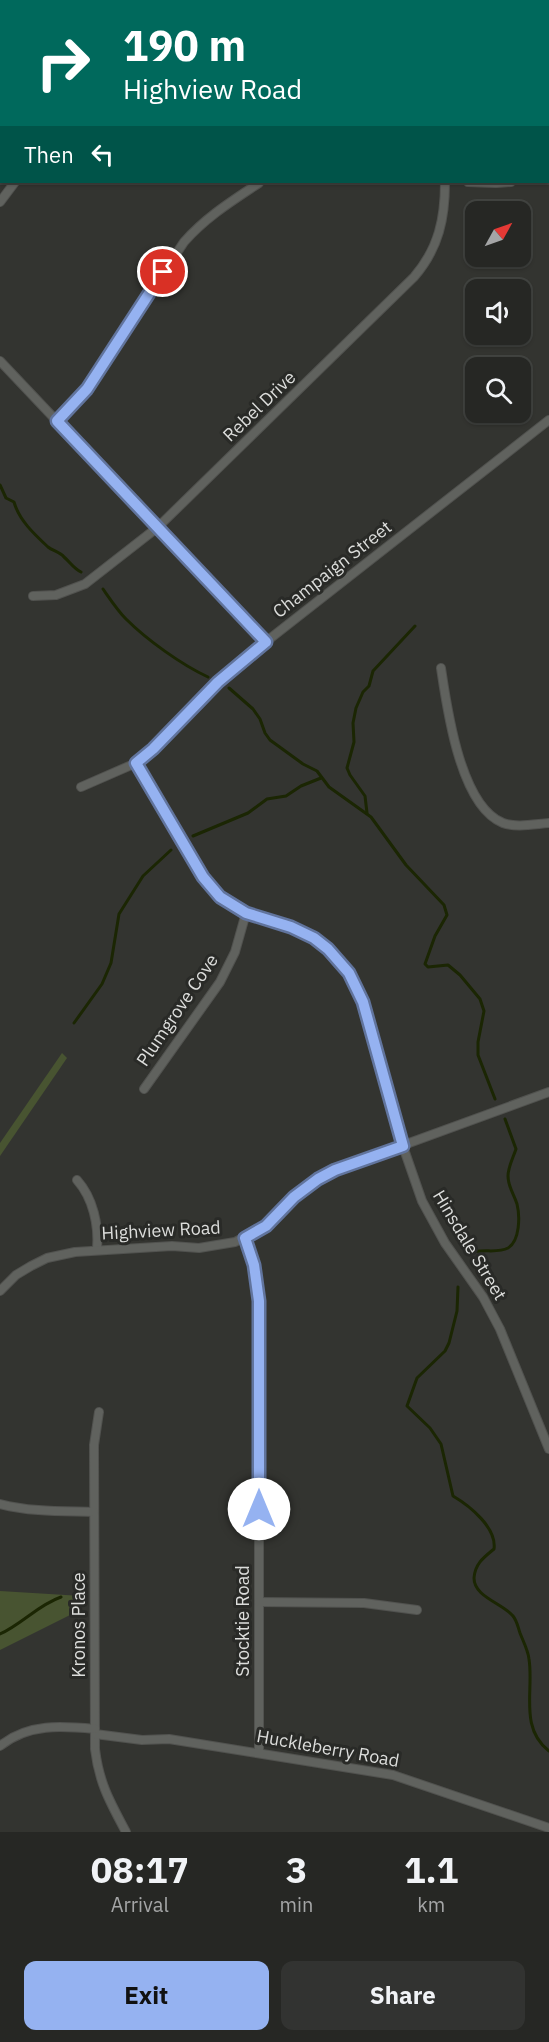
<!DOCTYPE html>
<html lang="en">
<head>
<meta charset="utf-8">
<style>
  body { margin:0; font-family:"IBM Plex Sans",sans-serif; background:#323331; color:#f1f3f6; height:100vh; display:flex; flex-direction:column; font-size:22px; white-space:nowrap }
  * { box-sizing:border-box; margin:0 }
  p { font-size:20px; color:#a4a5a6 }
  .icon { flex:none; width:33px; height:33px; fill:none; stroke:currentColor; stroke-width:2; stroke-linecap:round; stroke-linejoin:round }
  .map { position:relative; height:1832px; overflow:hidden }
  .drawer { display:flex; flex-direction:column; background:#262724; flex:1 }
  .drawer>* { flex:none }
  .banner { position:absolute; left:0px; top:0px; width:549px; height:183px; box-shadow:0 2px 4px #0004,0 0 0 2px #424441; background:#00695c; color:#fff; overflow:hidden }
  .needle { width:39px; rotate:50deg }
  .controls { position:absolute; left:465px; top:201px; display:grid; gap:12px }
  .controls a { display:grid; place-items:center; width:66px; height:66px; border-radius:12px; background:#262724; box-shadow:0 2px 4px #0004,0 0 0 2px #424441; font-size:30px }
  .pin { position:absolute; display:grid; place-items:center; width:51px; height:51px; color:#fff; margin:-26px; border:3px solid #fff; border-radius:50%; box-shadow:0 2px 6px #0007 }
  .me { position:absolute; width:66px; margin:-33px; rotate:0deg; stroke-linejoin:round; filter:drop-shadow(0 0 4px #0008) }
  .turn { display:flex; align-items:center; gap:21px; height:126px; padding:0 24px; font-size:27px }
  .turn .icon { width:78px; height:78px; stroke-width:2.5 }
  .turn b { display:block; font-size:42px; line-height:51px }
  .then { display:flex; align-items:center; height:57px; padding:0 24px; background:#0003; gap:12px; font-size:22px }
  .eta { display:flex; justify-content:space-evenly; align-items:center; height:102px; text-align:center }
  .eta b { font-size:36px; font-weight:700; line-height:42px }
  .cta { display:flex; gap:12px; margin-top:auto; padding:12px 24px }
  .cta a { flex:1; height:69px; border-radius:12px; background:#95b2f1; color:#111; font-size:24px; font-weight:700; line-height:69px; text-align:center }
  .cta a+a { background:#323331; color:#f1f3f6 }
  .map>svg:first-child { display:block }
  .green { fill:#485431 }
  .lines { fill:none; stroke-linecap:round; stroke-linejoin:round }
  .stream { stroke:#1b2603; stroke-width:3 }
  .minor-casing { stroke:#51524f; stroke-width:10 }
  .minor { stroke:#60625e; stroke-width:8 }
  .route-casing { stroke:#61749d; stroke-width:15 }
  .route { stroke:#95b2f1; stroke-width:10 }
  .labels { text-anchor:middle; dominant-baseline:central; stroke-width:6; stroke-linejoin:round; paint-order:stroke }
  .street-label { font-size:18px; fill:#dcdddb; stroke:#292a27 }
</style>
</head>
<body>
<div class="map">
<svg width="549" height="1832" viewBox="0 0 549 1832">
  <rect width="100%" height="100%" fill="#333430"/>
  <g class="green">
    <polygon points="62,1053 67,1058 0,1156 0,1143"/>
    <polygon points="0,1591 82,1596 82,1609 0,1650"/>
  </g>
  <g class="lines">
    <g class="stream">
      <polyline points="27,2 28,0"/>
      <polyline points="0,38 2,36"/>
      <path d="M0,485L6,498L14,502C19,520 34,534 48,547C53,551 60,552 64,557C71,563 73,568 81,572"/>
      <path d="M103,589C110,599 118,611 126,619C147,640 182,665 208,677"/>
      <polyline points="229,688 253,709 260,719 265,733 270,740 303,764 317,771 329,787 371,817 406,865 444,905 447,915 435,936 425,964 428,967 448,965 460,975 480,999 484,1011 478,1042 478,1055 495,1099"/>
      <polyline points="367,813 365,796 350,775 347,768 354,742 353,723 356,708 363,692 369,686 373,671 415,626"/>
      <polyline points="193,836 248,813 267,799 286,796 301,786 321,778"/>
      <polyline points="74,1023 102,984 111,963 119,914 143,876 171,850"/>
      <path d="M470,1253C482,1248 497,1254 508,1248C520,1241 520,1216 517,1204C514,1194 508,1187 508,1176C508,1167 513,1158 516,1149L505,1119"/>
      <path d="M458,1287L457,1311L449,1343L445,1351L417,1378L407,1406L430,1428L441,1444L453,1496C470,1506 497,1528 494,1549C483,1558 475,1564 474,1578C474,1597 502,1603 513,1616C517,1621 518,1627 520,1633C523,1641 528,1650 529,1659C534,1690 519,1728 549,1751"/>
      <path d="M0,1634C22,1624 38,1605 61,1597"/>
    </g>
    <g class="minor-casing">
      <g id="minor">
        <polyline points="275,0 276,2"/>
        <polyline points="498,0 499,2"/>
        <polyline points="200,2 202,0"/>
        <polyline points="548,68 549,70"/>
        <polyline points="548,178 549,178"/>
        <polyline points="468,182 496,183 511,182"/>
        <polyline points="0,202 15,182"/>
        <polyline points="0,361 266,642"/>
        <path d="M57,421L87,389L184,242C206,217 232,201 259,183"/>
        <path d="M33,596L56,595L85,584L158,527L414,277C439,248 445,218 445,182"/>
        <path d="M441,668C447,708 460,806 503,823C516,828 535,824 549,823"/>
        <polyline points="136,763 203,877 220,897 246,913 290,928 314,938 328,949 349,973 363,1002 398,1132 422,1201 445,1243 483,1297 500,1329 549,1449"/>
        <polyline points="81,787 136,763 153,749 218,682 249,655 549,420"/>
        <polyline points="144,1089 220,982 235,952 246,913"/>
        <path d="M77,1180C93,1198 99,1225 97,1249"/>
        <polyline points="245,1238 254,1265 259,1301 259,1753"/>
        <polyline points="0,1291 16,1275 31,1266 47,1258 75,1252 172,1246 199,1248 235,1242 266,1226 310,1184 335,1170 549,1092"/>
        <path d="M99,1412L94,1445L95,1749C99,1783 110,1802 126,1832"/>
        <path d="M0,1504C31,1512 63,1511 94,1512"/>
        <polyline points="259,1602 364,1603 417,1610"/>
        <polyline points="95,1734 142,1740 169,1739 393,1775 549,1828"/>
        <path d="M0,1746C28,1723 62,1726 95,1729"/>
      </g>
    </g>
    <use href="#minor" class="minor"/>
  </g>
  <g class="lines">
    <g class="route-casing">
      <polyline id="route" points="163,272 87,389 57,421 266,642 218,682 153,749 136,763 203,877 220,897 246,913 291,927 314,938 328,949 349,973 363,1002 403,1146 335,1170 318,1179 294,1197 266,1226 245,1238 254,1265 259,1301 259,1509"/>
    </g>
    <use href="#route" class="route"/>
  </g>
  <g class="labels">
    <g class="street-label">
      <text transform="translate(259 406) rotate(-44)">Rebel Drive</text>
      <text transform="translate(332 569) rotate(-38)">Champaign Street</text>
      <text transform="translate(177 1010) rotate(-56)">Plumgrove Cove</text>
      <text transform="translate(161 1230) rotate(-3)">Highview Road</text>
      <text transform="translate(470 1245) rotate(59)">Hinsdale Street</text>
      <text transform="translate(242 1621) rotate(-90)">Stocktie Road</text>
      <text transform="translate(78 1625) rotate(-90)">Kronos Place</text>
      <text transform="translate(328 1748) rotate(10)">Huckleberry Road</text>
    </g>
  </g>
</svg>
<div class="controls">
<a><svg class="needle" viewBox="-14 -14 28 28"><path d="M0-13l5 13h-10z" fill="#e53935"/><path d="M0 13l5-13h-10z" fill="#a4a5a6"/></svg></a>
<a><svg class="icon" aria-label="sound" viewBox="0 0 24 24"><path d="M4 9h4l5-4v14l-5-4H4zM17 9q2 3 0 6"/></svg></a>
<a><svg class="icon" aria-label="search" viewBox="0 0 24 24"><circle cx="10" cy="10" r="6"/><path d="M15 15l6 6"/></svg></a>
</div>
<div class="pin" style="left:163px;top:272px;background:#d93025"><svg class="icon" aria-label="arrive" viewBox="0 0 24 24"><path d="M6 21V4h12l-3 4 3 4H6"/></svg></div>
<svg class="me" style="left:259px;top:1509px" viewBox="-20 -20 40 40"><circle r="19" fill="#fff"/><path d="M0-13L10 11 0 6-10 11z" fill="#95b2f1"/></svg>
<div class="banner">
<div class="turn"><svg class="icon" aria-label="right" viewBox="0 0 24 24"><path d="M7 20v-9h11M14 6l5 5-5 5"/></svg><div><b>190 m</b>Highview Road</div></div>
<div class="then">Then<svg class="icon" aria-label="left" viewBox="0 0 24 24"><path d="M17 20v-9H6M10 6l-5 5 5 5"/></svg></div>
</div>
</div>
<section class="drawer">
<div class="eta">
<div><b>08:17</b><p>Arrival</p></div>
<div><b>3</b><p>min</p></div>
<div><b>1.1</b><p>km</p></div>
</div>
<div class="cta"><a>Exit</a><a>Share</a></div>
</section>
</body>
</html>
